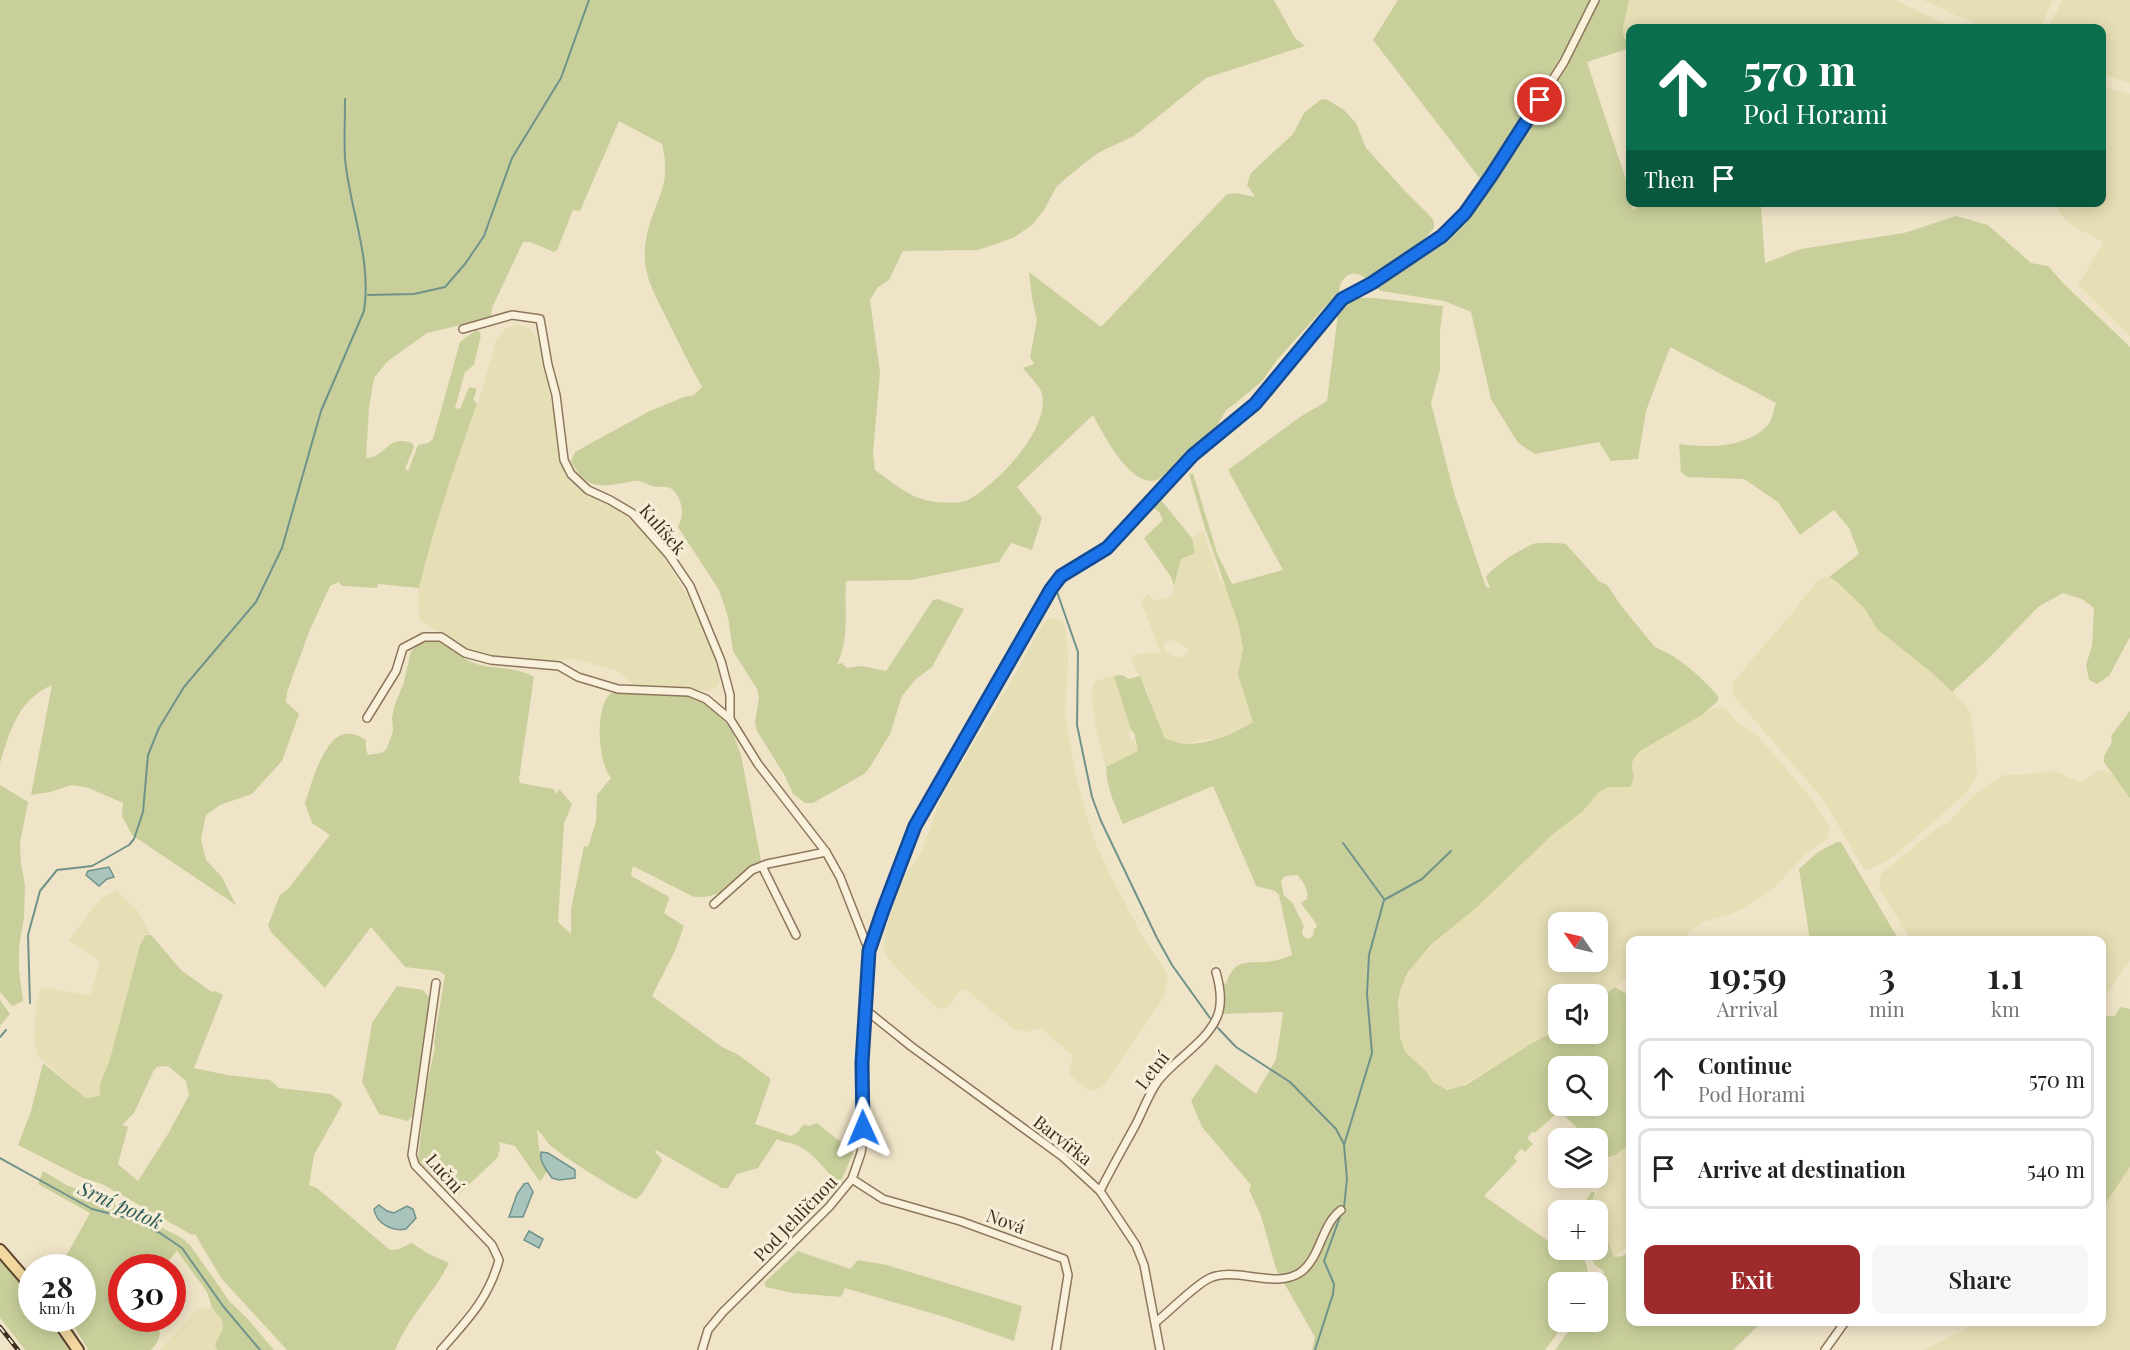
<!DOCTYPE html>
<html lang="en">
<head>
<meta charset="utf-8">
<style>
  body { margin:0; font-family:"Playfair Display",serif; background:#f6f6f6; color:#222; height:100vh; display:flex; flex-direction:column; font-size:22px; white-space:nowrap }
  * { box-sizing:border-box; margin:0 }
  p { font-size:20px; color:#767676 }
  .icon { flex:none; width:33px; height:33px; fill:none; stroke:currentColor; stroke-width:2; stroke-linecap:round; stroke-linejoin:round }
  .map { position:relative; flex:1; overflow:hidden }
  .panel { position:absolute; left:1626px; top:936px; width:480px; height:390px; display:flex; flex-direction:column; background:#fff; border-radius:12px; box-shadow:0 3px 15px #0003 }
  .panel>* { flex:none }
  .guide { position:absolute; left:1626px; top:24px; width:480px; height:183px; border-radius:12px; box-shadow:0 3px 15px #0003; background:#0b6e4f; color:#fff; overflow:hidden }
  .needle { width:39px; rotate:304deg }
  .buttons { position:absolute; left:1548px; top:912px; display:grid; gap:12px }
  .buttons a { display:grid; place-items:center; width:60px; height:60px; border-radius:12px; background:#fff; box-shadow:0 3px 15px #0003; font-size:30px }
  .speed { position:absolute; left:18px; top:1254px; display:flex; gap:12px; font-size:30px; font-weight:700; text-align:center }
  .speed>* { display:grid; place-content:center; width:78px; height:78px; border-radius:50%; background:#fff; box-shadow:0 3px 15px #0003; line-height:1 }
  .speed small { font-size:15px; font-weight:400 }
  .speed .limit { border:9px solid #d22; background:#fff; color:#111 }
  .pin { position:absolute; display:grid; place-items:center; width:51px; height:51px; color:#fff; margin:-26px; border:3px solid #fff; border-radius:50%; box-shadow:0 2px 6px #0007 }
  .me { position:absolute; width:66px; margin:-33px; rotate:359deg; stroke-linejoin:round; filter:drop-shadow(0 0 4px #0008) }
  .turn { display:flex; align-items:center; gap:21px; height:126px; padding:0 18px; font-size:27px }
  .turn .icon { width:78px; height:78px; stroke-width:2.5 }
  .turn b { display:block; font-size:42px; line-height:51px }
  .then { display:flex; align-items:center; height:57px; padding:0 18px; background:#0003; gap:12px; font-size:22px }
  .eta { display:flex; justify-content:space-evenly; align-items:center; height:102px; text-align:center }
  .eta b { font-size:36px; font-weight:600; line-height:42px }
  .cta { display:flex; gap:12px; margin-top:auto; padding:12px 18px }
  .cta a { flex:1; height:69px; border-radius:12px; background:#9e2a2b; color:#fff; font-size:24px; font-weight:600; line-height:69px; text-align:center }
  .cta a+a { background:#f6f6f6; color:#222 }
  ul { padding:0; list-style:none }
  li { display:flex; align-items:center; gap:18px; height:81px; margin:0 12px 9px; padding:0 6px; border:3px solid #e0e0e0; border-radius:12px }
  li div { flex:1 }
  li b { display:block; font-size:22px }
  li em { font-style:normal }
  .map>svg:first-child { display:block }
  .farmland { fill:#e6deb5; fill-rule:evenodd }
  .green { fill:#c9cf9b; fill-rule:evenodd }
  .water { fill:#a9c4bc; stroke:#6f938a; stroke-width:1.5 }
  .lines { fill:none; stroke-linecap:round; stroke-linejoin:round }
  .stream { stroke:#6f938a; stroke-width:2 }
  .minor-casing { stroke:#8d765c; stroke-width:10 }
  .primary-casing { stroke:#5b4430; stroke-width:14 }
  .minor { stroke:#faf1dc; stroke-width:7 }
  .primary { stroke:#f3d9a0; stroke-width:10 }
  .rail-casing { stroke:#3d2e20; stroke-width:4.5 }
  .rail { stroke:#f7eed8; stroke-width:2; stroke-dasharray:7; stroke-linecap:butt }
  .route-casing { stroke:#114b97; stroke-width:15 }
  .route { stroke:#1a73e8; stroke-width:10 }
  .labels { text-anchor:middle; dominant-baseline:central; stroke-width:6; stroke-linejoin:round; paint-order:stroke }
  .street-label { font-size:18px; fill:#3d2e20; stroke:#f7eed8 }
  .water-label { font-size:20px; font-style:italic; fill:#2f5d5a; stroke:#f7eed8 }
</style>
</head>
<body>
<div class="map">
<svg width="2130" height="1350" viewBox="0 0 2130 1350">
  <rect width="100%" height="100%" fill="#f0e4c8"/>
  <g class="farmland">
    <polygon points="1629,0 1895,0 1954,28 1630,28 1630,47 1623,35 1623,28"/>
    <polygon points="1923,0 2053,0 2040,28 1985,28"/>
    <polygon points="2062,0 2130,0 2130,83 2102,74 2102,28 2049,28"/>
    <polygon points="2102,86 2130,94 2130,336 2078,285 2104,242 2070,225 2052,203 2102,202"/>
    <polygon points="517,324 529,328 537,337 555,418 557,444 564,473 577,488 619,510 636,523 663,556 689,598 709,643 721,674 719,684 716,688 703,691 691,688 635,685 615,670 574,659 537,661 472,653 464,649 445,634 427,626 419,618 418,591 431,536 447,485 480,397 496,340 505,329"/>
    <path d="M1203,531L1220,580L1228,589L1238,623L1243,648L1238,675L1253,722L1222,737L1184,744L1165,739L1146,689L1132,661V657L1135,654L1161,653L1141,601L1149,594L1154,601L1172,596L1181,559L1192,542V538ZM1172,640L1188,648V651L1182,658L1170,655L1165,649L1163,644L1167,641Z"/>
    <polygon points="1826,576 1837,582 1864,608 1873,624 1931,672 1965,704 1971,716 1975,743 1977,772 1974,782 1967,792 1907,845 1887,861 1868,870 1864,869 1823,799 1737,700 1733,693 1733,683 1748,664 1789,617 1818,580"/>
    <polygon points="1051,617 1063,622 1066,632 1068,659 1065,715 1077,781 1094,840 1110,875 1144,939 1163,966 1168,977 1164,997 1158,1006 1105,1084 1094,1091 1085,1088 1071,1076 1069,1071 1073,1056 1042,1029 1037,1029 1026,1032 1014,1029 965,989 960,991 948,1007 940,1009 935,1006 897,969 886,955 883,946 886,930 895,900 907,872 922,851 942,796 1013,678 1043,624"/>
    <polygon points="1114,676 1131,730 1129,730 1130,740 1134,740 1138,751 1106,767 1096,728 1091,693 1095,681"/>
    <path d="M1719,707L1724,708L1740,724L1756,734L1811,798L1830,826L1827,839L1805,854L1775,887L1748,906L1731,914L1703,922L1680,940H1630V976L1598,1000V994H1558V1029L1458,1088L1443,1089L1433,1082L1425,1070L1405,1053L1400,1037L1398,1013L1400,991L1413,964L1552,835L1583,811L1598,793L1608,787H1626L1633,774L1631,770L1632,759L1640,751L1709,710ZM1558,922H1598V962H1558Z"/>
    <polygon points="2102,770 2113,774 2130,798 2130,960 2102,1002 2102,940 1911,940 1879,888 1881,874 1933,831 1951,820 1973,796 2003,775 2032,774 2055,771 2078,782 2083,782 2097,771"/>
    <polygon points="116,890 138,911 151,935 148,934 140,945 110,1059 100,1084 100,1096 86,1098 39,1057 34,1039 36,1005 41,988 46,987 58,990 90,995 99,966 98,959 68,941 101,898"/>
    <polygon points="1630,1144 1630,1244 1614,1257 1593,1199 1606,1178 1614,1156"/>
    <polygon points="2130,1167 2130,1350 1924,1350 1978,1322 2102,1322 2102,1209"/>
    <polygon points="153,1256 166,1264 164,1267 141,1268"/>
    <polygon points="204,1307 212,1308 224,1324 215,1345 217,1350 160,1350 196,1311"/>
  </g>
  <g class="green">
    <path d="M0,0H1274L1295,38L1305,46L1206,78L1134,136L1098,153L1082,165L1057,186L1044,210L1032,225L1013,238L978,250L903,251L889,280L878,287L870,300L880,372L873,453L875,470C891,481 911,499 931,501C940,503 960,504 968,500C997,485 1050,429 1042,394C1040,386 1028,375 1023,368L1034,364L1030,357L1037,320L1032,298L1029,272L1101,327L1227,194L1236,193L1255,197L1247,185L1251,173L1293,134L1304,113L1320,100L1326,99L1344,110L1356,123L1366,148L1405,191L1427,213L1434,221V228L1419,245L1367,280C1355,267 1341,275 1339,291L1277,360L1262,381L1236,403L1226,410L1216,428L1161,478C1133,495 1103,433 1093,415L1017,487L1042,518L1032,550L1011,543L999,562L911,580L846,581C844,609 850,639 837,664L842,663L847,668L862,666L886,671L933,600L938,599L964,609L932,667L916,679L902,696L890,734L870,767L864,774L813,803H805L793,794L785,776L757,731L755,722L759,698L757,689L733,651L728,617L719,590L678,527C679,523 682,519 682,514C683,505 677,489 667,487C662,486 658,488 653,486C647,485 642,480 635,481C605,486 587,493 571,461L575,452L615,430L650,411L684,397L694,395L702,387C690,366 679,344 668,321C653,290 639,271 647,234C656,196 672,187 662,144L619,121L580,211L573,210L557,250L554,252L530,242H523L492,308L491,318L427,333L388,361L374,378L369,408L366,458C386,458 386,434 412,443L414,447L405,469L408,471L418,445L428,443L433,439L460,342L475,331H479L481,335L474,365L465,372L455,408L460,409L469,387L477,389L473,400L477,404C455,465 434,525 419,588L378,584L377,588L342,586L339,582L330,586L309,632L287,692L286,702L299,714L282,761L252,794L220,805L206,815L201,839L206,860L222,877L236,905L132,835L122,816L123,803L89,788L72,785L50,792L31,795L52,685C18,700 10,731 0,763Z"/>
    <path d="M1398,0H1629L1623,28V35L1630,48L1587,62L1630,192L1633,210L1643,202H1739L1761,207L1765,263L1801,249L1904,233L1956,216L1988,225L2031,263L2048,266L2063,283L2130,347V637L2109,676L2097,684L2089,680L2086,665L2092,646L2094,608L2082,599L2063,593L2038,607L1989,658L1952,692L1931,672L1877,629L1864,608L1837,582L1829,577L1859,554L1849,528L1834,510L1800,535L1778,502L1744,479L1687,477L1681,472L1679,444C1707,448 1747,448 1768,425C1772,420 1774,409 1776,403L1670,347L1646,411L1638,459L1611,461L1599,442L1535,454L1518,443L1491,399L1471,312L1444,301L1381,291L1376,287L1378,283L1423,255L1474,211L1481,180L1373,40Z"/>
    <path d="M1353,298H1374L1443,306L1440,331V370L1431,403L1454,493L1486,587L1490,588L1486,577C1491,568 1522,548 1533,544C1541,542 1557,543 1566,544L1599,581L1607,585L1622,607L1655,647C1681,658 1699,675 1718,696V701L1702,715L1640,751C1630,761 1631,765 1634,778L1630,787H1608L1598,793L1583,811L1552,835L1477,907L1431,945L1408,972L1400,991L1398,1003L1400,1037L1405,1052L1425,1070L1433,1082L1447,1090L1466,1085L1529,1045L1558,1029V1034H1598V1000L1615,987L1630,996V1144L1614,1156L1608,1157L1598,1147V1138H1588L1559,1111L1535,1133L1532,1132L1527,1138L1533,1144L1525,1152L1521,1149L1514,1157L1517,1161L1484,1196L1551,1243L1558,1232V1250H1579C1586,1261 1590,1269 1586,1282H1558V1322H1566L1545,1350H1312L1315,1337L1276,1269L1261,1216L1249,1190L1251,1185L1202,1127L1191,1101L1216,1064L1256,1094L1276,1059L1283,1014L1281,1012L1221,1014L1223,983L1226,984C1235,955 1250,965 1273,961C1280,960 1286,957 1292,955L1279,895L1275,891L1256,886L1255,883L1213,786L1123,824C1114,804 1107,788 1106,767L1138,751L1134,733L1131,730L1114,676L1122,675L1129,679L1140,676L1165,739C1171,740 1178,743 1184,744C1208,745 1233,734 1253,722L1238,675L1243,648L1238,623L1205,528L1189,474L1193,473L1217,553L1232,584L1283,570L1228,470L1300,417L1327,401L1339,306ZM1297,875C1303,880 1309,891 1307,899L1301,903C1305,911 1316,920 1317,927L1314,929L1313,936L1308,939L1303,936L1302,932L1304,926L1292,902L1284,896L1281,881L1285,876ZM1558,1066H1598V1106H1558Z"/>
    <polygon points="1160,499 1192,538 1195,553 1181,559 1174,586 1171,577 1144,538 1163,520 1159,512 1152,507"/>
    <path d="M425,639C448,640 454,655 474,663C492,670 517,666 534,677L519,779L520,783L553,789L557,794L559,789L572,804L564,824L558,922L571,934V909L584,846L588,847L596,821L597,795L611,778C598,763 594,706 611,693L686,695L698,699L719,714L733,733L741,755L761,861C749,878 713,903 692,896L633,866L631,876L668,896L669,899L664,913L684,926L675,951L652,996L722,1047L737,1054L770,1078V1082L755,1124L791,1136L798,1132L804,1124L809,1126L817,1123L851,1150L853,1153L842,1179L838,1181L834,1179C822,1166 812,1151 794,1144C788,1142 785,1143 777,1139L758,1168L737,1174L728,1188H722L656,1150L655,1152L661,1158L662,1161L642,1194L636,1199C625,1196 557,1153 549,1144C544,1139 543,1134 537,1130L540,1155L547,1171L540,1182L515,1146L499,1142L500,1147L498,1157L457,1196L452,1195L418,1160L425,1093L435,1047L434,1042L445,975L439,971L405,967L371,927L325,988L271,932L268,925L280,895L288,889L330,835L312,823L305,803C311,785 323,739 344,734C351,732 360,736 366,740V749L368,755L381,753L386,750L393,731L392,718L394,707L404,682L411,651Z"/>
    <polygon points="2130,711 2130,798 2104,762 2104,756 2112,742 2111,736"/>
    <polygon points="0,785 28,802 20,843 21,864 25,885 24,917 19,948 19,970 23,1001 12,1006 0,992"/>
    <polygon points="1837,842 1841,842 1899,940 1810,940 1799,869 1818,852"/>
    <path d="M146,935H151L182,971L212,992L215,991L223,995L194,1068L227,1075L270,1080L279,1088L331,1094L341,1102L342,1105L314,1155L309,1185L317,1188L390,1250L399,1249L412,1243L427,1253L449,1263C434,1293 408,1318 395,1350H287L221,1278L195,1234L192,1235L102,1184L83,1178L18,1145L31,1111L43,1063L86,1098L100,1096V1084L110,1059L140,945ZM168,1066L186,1081L189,1095L168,1134L138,1181L118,1164L128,1127L122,1125L134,1113L154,1070L157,1067Z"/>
    <polygon points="397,986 423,990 430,999 412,1116 408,1121 379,1114 362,1082 372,1023"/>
    <polygon points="0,1000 10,1014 0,1026"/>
    <polygon points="2120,1007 2130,1009 2130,1167 2102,1209 2102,1016 2115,1016"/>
    <path d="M43,1171L68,1186L100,1196L182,1238L190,1245L230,1302L246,1317L274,1350H217L215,1345L223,1328L222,1320L212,1308L207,1292L177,1251L166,1264L153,1256L141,1267L125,1265L122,1268V1318L150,1319L160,1328C160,1338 158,1343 151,1350H88L70,1319L82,1318V1268L60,1267L90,1213L38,1184Z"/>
    <polygon points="1591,1192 1595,1192 1593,1199 1597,1210 1581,1210"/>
    <polygon points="1598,1213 1614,1257 1623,1256 1630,1250 1630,1322 1762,1322 1733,1350 1555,1350 1575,1322 1598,1322 1598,1282 1595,1282 1605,1272 1595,1265 1588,1250 1598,1250"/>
    <polygon points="798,1251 850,1269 858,1260 887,1265 1022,1306 1014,1341 948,1318 845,1288 841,1297 792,1293 766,1287 764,1283"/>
    <polygon points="0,1260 31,1297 32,1318 49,1319 71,1350 25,1350 0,1318"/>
  </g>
  <g class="water">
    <polygon points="109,867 114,877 107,879 99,886 86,875 88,871"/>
    <path d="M541,1152L548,1153L575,1170V1178L559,1180L552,1178C547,1171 539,1161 541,1152Z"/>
    <polygon points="528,1183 533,1192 523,1217 509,1217 517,1194 524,1184"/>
    <path d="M379,1205L387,1211L394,1213L407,1206L413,1209L416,1218L406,1229C392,1232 376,1223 374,1209Z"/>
    <polygon points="529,1231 543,1239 539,1248 524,1240"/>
  </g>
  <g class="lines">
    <g class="stream">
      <polyline points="368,295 414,294 445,287 465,264 484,236 512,158 561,78 589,0"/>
      <polyline points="1056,589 1078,652 1077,725 1092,797 1101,821 1157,938 1172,965 1210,1018"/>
      <polyline points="1343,843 1384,899"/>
      <path d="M30,1003L28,935L40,891L57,870L92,866L129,845L134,839L143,812L148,755L159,728L184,687L256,602L282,548L321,411L364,311C372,259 350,210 345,159C344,140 345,119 345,99"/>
      <polyline points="1218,1028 1236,1047 1290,1082 1336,1129 1344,1144"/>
      <polyline points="0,1037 6,1030"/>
      <polyline points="0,1158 92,1209 131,1219 160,1233 182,1248 223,1306 260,1350"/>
      <polyline points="1344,1207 1347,1179 1344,1145 1372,1053 1367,994 1369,955 1384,900 1422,879 1451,851"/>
      <polyline points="1315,1350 1333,1294 1334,1284 1324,1261 1341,1214"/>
    </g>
    <g class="minor-casing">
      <g id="minor">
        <polyline points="463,329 512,315 540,319 548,365 556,395 564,460 571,474 588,490 610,500 632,513 669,555 690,586 721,661 730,695 730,719"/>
        <polyline points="367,718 396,671 403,648 424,637 441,637 465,653 491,660 559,666 578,677 618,689 689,692 706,699 730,719 758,764 826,852 840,877 869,951"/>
        <polyline points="762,866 796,935"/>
        <polyline points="714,904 752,870 767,864 826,852"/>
        <path d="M436,983L412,1155L415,1165L492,1245L499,1260C488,1300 467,1320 441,1350"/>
        <polyline points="867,1011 912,1047 1063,1157 1100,1191 1136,1245 1144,1265 1160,1350"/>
        <polyline points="852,1179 883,1199 960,1221 1064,1259 1068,1275 1056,1350"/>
        <path d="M1100,1191C1111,1169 1123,1148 1135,1126C1143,1111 1148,1095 1158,1081C1175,1059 1206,1043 1217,1017C1223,1003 1220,986 1216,972"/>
        <path d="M1156,1322C1170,1311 1196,1284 1210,1278C1236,1266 1276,1290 1301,1272C1321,1257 1321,1225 1341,1210"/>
        <polyline points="702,1350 708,1330 723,1312 829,1207 852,1179 861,1153 863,1140 862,1063 869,951 915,826 1051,589 1061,576 1107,548 1193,455 1255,404 1342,299 1372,283 1426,248 1442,236 1465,213 1491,176 1564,62 1595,0"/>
        <polyline points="1825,1350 1845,1322"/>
      </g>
    </g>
    <g class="primary-casing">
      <g id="primary">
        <polyline points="0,1250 32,1287"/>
        <polyline points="56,1318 78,1350"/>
      </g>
    </g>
    <use href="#minor" class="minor"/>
    <use href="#primary" class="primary"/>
    <g class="rail-casing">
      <polyline id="rail" points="0,1327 18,1350"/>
    </g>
    <use href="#rail" class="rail"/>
  </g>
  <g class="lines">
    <g class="route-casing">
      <polyline id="route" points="863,1128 862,1063 869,951 883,910 915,826 1051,589 1061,576 1107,548 1193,455 1255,404 1342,299 1372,283 1442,236 1465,213 1491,176 1540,100"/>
    </g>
    <use href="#route" class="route"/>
  </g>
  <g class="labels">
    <g class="street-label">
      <text transform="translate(663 529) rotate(49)">Kulíšek</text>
      <text transform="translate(1152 1070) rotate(-52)">Letní</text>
      <text transform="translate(1063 1140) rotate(38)">Barvířka</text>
      <text transform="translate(445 1173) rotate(48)">Luční</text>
      <text transform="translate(795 1218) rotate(-46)">Pod Jehličnou</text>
      <text transform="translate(1006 1221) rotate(20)">Nová</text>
    </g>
    <g class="water-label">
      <text transform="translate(121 1204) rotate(24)">Srní potok</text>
    </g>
  </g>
</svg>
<div class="buttons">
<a><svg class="needle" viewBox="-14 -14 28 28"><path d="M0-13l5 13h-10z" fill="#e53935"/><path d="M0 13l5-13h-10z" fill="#767676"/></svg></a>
<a><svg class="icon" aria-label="sound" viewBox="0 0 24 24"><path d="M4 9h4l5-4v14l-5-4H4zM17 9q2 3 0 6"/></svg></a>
<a><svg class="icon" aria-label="search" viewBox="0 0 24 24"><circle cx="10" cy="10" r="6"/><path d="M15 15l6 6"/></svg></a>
<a><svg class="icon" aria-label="layers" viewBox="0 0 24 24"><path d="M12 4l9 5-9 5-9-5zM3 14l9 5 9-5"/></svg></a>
<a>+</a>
<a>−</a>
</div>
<div class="speed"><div>28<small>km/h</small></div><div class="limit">30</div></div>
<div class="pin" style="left:1540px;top:100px;background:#d93025"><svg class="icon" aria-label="arrive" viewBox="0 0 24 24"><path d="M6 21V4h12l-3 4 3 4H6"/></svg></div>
<svg class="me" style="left:863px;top:1128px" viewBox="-20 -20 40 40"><path d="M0-17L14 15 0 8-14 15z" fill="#1a73e8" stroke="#fff" stroke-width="4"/></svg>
<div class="guide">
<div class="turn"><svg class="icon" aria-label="ahead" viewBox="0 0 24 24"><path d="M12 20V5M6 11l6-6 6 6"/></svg><div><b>570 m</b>Pod Horami</div></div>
<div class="then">Then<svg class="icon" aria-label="arrive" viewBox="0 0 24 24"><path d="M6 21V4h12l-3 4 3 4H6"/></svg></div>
</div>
<section class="panel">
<div class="eta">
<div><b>19:59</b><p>Arrival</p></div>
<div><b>3</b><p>min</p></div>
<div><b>1.1</b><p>km</p></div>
</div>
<ul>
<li><svg class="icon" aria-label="ahead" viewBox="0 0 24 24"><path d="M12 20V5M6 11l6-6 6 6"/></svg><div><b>Continue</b><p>Pod Horami</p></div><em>570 m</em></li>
<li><svg class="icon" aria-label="arrive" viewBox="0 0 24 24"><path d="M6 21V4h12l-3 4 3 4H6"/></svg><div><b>Arrive at destination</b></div><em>540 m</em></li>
</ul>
<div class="cta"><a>Exit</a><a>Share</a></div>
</section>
</div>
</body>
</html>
